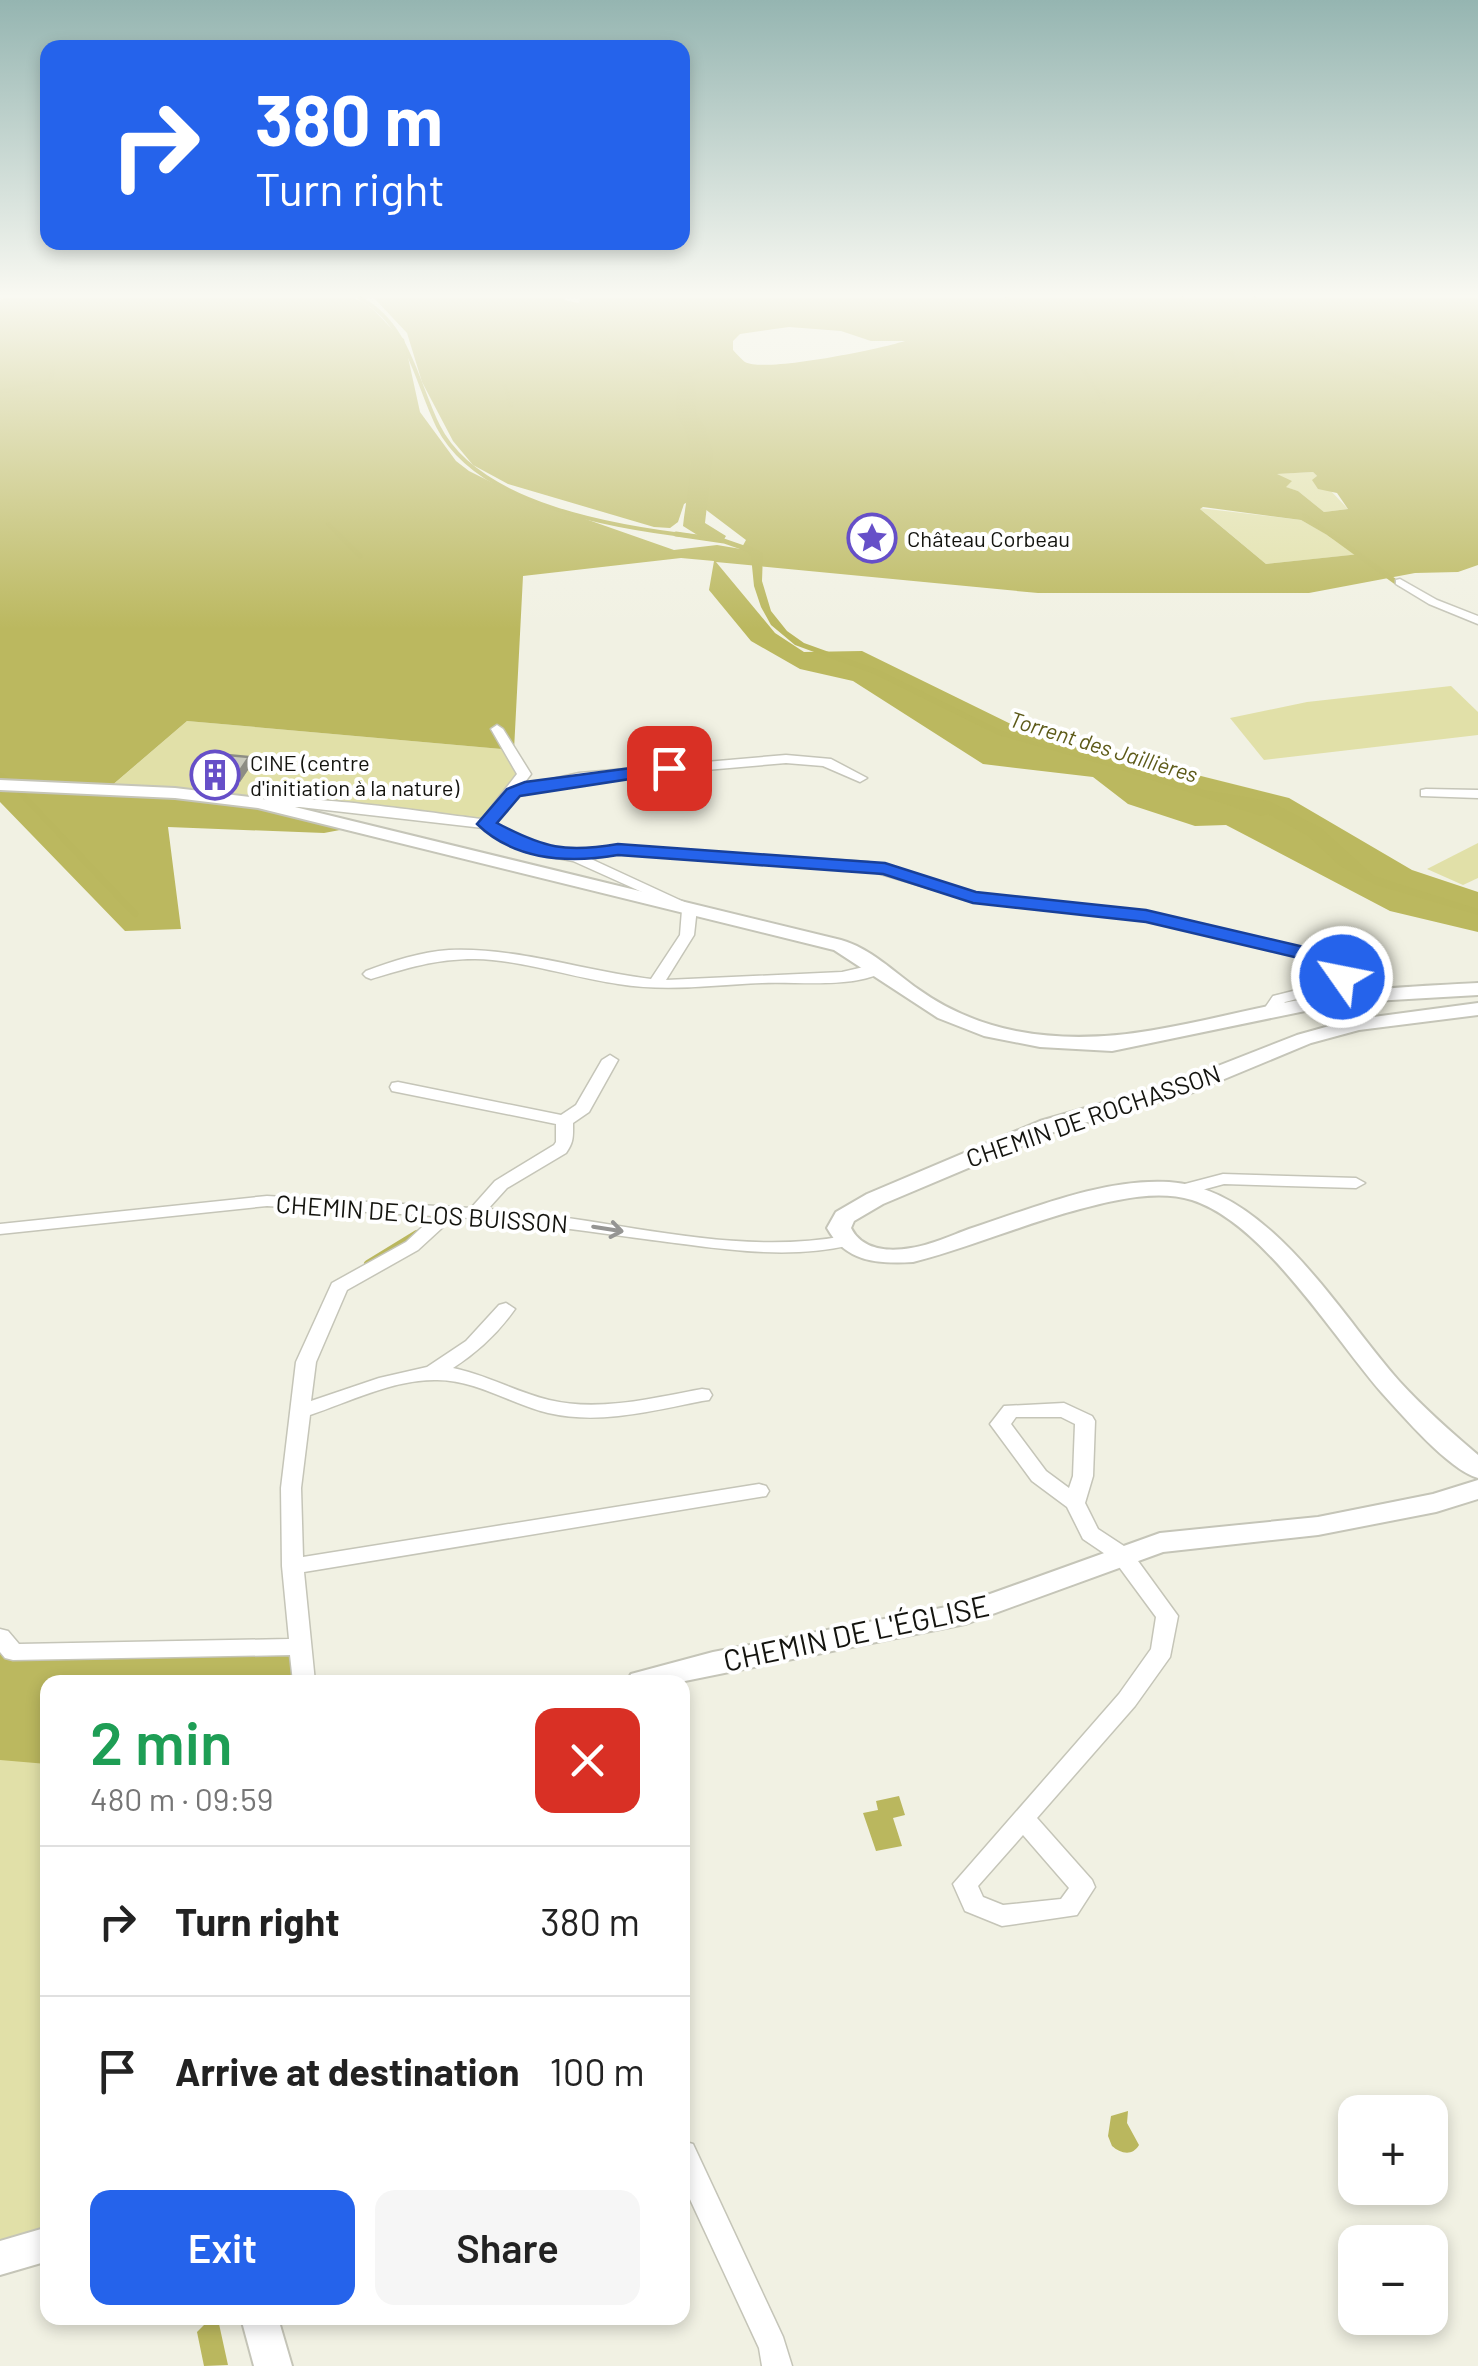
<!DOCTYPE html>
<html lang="en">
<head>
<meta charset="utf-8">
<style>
  body { margin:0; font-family:Barlow,sans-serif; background:#f6f6f6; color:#222; height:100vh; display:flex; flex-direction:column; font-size:38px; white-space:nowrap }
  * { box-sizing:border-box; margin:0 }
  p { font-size:32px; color:#767676 }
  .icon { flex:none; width:55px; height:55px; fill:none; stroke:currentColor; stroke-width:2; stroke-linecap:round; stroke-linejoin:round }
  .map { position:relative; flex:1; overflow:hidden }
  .side { position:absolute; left:40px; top:1675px; width:650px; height:650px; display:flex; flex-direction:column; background:#fff; border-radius:20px; box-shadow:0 5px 15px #0003 }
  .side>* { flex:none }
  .top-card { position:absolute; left:40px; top:40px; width:650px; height:210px; border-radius:20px; box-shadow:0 5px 15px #0003; background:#2563eb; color:#fff; overflow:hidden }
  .buttons { position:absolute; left:1338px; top:2095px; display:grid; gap:20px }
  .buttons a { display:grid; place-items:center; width:110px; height:110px; border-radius:20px; background:#fff; box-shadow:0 5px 15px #0003; font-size:50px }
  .pin { position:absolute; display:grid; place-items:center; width:85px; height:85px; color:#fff; margin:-42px; border-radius:20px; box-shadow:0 5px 15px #0006 }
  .me { position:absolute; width:110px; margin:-55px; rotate:303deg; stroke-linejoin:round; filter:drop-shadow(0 0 8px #0008) }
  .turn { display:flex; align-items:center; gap:35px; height:210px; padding:0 50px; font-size:45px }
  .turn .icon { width:130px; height:130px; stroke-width:2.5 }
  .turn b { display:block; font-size:70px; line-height:85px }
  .round { display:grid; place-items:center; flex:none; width:105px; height:105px; border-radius:20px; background:#f6f6f6 }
  .headline { display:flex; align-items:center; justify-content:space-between; height:170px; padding:0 50px }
  h1 { font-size:60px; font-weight:600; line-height:75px; color:#1e9e55 }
  .primary-button { display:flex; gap:20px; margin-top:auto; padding:20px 50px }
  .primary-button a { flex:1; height:115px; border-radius:20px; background:#2563eb; color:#fff; font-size:40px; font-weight:600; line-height:115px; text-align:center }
  .primary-button a+a { background:#f6f6f6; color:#222 }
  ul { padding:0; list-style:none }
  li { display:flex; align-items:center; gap:30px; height:150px; padding:0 50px; border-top:2px solid #e0e0e0 }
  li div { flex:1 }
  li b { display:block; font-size:38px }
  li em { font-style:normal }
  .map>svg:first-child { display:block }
  .green { fill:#e1e0a8 }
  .forest { fill:#bbb85f; fill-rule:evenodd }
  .water { fill:#bab75e }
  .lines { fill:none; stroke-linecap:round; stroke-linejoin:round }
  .stream-far3 { stroke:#bab75e; stroke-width:4 }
  .stream-far2 { stroke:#bab75e; stroke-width:5 }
  .stream-far1 { stroke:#bab75e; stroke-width:6 }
  .stream { stroke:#bab75e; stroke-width:8 }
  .river { fill:#bab75e; fill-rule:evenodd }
  .street-casing { stroke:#c5c5b8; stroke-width:3 }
  .secondary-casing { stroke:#c5c5b8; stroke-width:4 }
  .street { fill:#fff; fill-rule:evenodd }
  .secondary { fill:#fff; fill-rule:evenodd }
  .wall { fill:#adaea2 }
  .shaded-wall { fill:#8d8d84 }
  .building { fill:#c9cabc; stroke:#8d8d84; stroke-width:2.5 }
  .oneway { stroke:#959593 }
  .route { fill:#2563eb; stroke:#184099; stroke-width:2.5 }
  .labels { text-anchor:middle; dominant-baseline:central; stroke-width:8; stroke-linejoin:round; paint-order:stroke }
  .far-poi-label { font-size:22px; fill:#14140f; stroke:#fff; text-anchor:start }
  .far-water-label { font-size:22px; font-style:italic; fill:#5d5a19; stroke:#fff }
  .street-label { font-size:25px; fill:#14140f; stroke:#fff }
  .near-street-label { font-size:30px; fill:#14140f; stroke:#fff }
</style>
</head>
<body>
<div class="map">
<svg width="1478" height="2366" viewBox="0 0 1478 2366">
  <rect width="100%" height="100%" fill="#f1f1e3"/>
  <g class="green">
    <polygon points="1313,472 1348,509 1324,512 1298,491 1285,487 1291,482 1275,474"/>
    <polygon points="1199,508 1301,520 1361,554 1266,564"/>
    <polygon points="1451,686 1478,712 1478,735 1264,760 1230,718 1307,702"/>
    <polygon points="187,721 514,750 523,767 486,824 109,788"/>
    <polygon points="1478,843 1478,878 1463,885 1427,869"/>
    <polygon points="0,1637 48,1682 47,2244 0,2258"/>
  </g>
  <g class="forest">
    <path d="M4,298H353C376,305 385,326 404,339L420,412L456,461L469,471L517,495L674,550L717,545L741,549L746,540L701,506V495L684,504L678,522L670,528L654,527L508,484L473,465L453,441L422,382L407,333L374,298H553L579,303L580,298H1478V565L1458,572L1415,573L1309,593H1038L716,562L775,633L804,652L862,651L1029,733L1289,798L1412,870L1478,892V932L1390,911L1226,825L1195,826L1128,804L1093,777L983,764L853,681L800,669L751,641L709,590L714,561L681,558L523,576L514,750L187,721L110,787L231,799L356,827L324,833L168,827L181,929L125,931L0,802V300ZM789,327L841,331L871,341H905C880,349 765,373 745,362C743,361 734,351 733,350V341L740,334ZM1313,472L1317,476L1312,480L1318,489L1337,493L1348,509L1324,512L1298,491L1286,487L1292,481L1277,474ZM1203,507L1301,520L1360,554L1266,564L1200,509Z"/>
    <polygon points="0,1637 13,1652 300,1649 304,1682 48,1682 47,1764 0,1760"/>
  </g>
  <g class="water">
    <polygon points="745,544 763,553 762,581 771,611 787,631 804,643 879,670 1000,730 1033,741 1204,790 1269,801 1321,828 1374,876 1478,909 1478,915 1376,885 1340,866 1308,836 1268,814 1261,816 1112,767 998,735 874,674 795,645 771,625 761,607 754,586 751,556 742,549"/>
    <polygon points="899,1796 905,1815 893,1818 902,1846 876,1851 863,1813 878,1810 876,1801"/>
    <path d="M1128,2111L1127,2123L1139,2145C1132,2157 1120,2153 1112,2146L1108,2136L1111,2116Z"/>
    <polygon points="207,2322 219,2324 228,2365 204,2366 197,2332"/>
  </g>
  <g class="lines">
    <g class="stream-far3">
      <path d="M360,298C409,325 415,379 438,426C478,506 618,528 699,537"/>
      <polyline points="1007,298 1030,317 1029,324 1082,367 1104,402"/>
      <polyline points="1182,298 1182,304 1202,326 1199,338 1232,354 1237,375 1212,385 1198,398"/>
      <polyline points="1254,298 1329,348 1455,401"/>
      <polyline points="681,379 719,361"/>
      <polyline points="505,386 511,406"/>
      <polyline points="0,392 51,381 53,367"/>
      <polyline points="1304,515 1334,537"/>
      <polyline points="328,524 341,537"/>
    </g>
    <g class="stream-far2">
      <polyline points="338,534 360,556"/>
      <polyline points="676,534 724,541 750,550"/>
      <polyline points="1330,534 1400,585"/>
      <polyline points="0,775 13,783"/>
      <polyline points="17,789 66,841"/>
    </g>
    <polyline class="stream-far1" points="63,838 135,914"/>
    <polyline class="stream" points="368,1264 417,1234"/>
    <path class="river" d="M544,298H563L612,337L695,379L696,414L705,427L713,453L705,523L726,536L723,541H707L683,526C687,485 702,450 676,414L678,385L600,345Z"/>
    <g class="street-casing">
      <g id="street">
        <polygon points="1400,579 1437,600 1478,616 1478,624 1429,604 1396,584 1396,580"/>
        <path d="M497,725L503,729L531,774L522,786L579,773L786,755L831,759L867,778L860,782L823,766L786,763L579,781L514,796L494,823L535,846L575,853L618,846L868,862L974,893L1146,912L1331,955L1346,966L1350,977L1339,988L1285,1002L1276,1015L1270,1017L1262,1012L1273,996L1329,982L1334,976L1333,970L1326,963L1146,920L973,901L867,870L618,854L591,859L697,908L694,935L666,980L842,972L881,963L889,968C860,990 798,981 762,983C713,985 667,992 618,984C570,977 523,960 475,959C435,959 408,968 371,979L366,977L363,974L366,971C393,961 420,952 449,950C517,947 584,971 651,979L680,935L682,910L573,861L526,852L483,828L300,807H258L251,803C275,788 444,815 482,819L517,774L491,729Z"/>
        <polygon points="1426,789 1478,790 1478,798 1421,796 1421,790"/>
        <path d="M610,1055L618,1060L589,1112L573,1123C573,1136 574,1142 566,1153L507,1188L488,1209C604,1216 729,1258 844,1236L853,1241L850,1245C788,1260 722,1249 660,1241C591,1232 522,1221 454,1217L418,1250L347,1290L316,1362L311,1401L379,1378L427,1367L466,1341L499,1305L506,1303L515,1309C498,1333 478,1352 453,1368C487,1375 516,1392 549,1400C599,1412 653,1398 702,1389L709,1390L712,1395L709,1400L702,1401C652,1411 599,1425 548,1413C511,1404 476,1380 437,1380C394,1379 349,1402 310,1415L301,1488L303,1557L759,1484L766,1486L769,1491L766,1496L304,1572L315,1682H293L290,1655L13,1660L5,1658L0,1652V1629L8,1631L19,1644L289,1639L282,1566L281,1488L296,1362L332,1283L406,1242L434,1216L267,1206L0,1234V1224L267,1196L471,1208L495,1181L554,1145L556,1142V1124L392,1091L390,1087L392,1083L398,1082L561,1115L576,1105L602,1060Z"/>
        <polygon points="1223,1174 1356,1178 1365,1183 1356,1188 1224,1184 1187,1194 1178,1189 1181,1185"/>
        <path d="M1064,1403L1092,1416L1095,1421L1093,1476L1085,1503L1098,1529L1130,1550L1178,1616L1170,1657L1135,1706L1037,1818L1092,1880L1095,1887L1077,1915L1002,1926L965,1911L953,1884L1119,1694L1151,1649L1156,1617L1114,1560L1083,1539L1067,1507L1032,1481L990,1424L1004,1406ZM1016,1417H1061L1075,1424L1073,1476L1069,1488L1046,1471L1011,1424ZM1023,1835L1069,1888L1061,1899L1003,1905L983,1897L978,1886Z"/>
        <polygon points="682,2141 693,2144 783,2337 792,2366 762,2366 759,2348 682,2182"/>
      </g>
    </g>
    <g class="secondary-casing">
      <g id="secondary">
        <path d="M0,780L175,788L258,798L841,940C870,948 894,972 918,989C947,1010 981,1024 1016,1031C1119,1051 1209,1015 1310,998C1366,988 1422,986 1478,983V995L1374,1001L1310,1010L1112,1051L1040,1047L984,1036L938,1018L834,950L258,808L175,798L0,790Z"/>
        <path d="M1478,1003V1015L1359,1030L1311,1043L1193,1092L1056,1131L883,1204L854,1221L851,1228C862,1250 888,1252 911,1248C931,1245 950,1236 969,1229C1031,1209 1103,1178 1169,1182C1269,1188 1340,1315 1400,1382C1424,1408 1451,1432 1478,1455V1478C1449,1470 1403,1416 1382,1393C1333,1337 1264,1223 1192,1200C1157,1189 1114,1200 1080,1209C1023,1224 969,1248 913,1262C877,1264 846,1262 827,1228L836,1212L867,1194L1040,1121L1177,1082L1297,1035L1351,1020Z"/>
        <polygon points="1478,1480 1478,1499 1436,1512 1318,1535 1163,1552 965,1624 680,1682 627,1682 631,1674 713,1652 962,1604 1160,1533 1318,1517 1433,1494"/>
        <polygon points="48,2227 48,2261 0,2275 0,2241"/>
        <polygon points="241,2318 278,2318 292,2366 254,2366"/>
      </g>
    </g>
    <use href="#street" class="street"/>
    <use href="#secondary" class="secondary"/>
  </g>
  <polygon class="wall" points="249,757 250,767 240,782 215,781 214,770"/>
  <polygon class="shaded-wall" points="249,757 250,767 240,782 239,772"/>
  <polygon class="building" points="227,755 249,757 239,772 214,770"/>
  <defs><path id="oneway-shaft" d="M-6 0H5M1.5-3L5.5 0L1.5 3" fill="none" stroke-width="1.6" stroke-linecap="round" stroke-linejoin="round" transform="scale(2.5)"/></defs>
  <use class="oneway" href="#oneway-shaft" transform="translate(608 1229) rotate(9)"/>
  <linearGradient id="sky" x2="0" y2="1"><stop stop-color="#95b5b1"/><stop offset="0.47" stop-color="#f9f9f2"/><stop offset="1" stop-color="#f9f9f2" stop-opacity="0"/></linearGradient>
  <rect width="1478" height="629" fill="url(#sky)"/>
  <path class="route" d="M669,763L677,768L675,772L520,796L497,823C544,848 565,853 618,844L885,863L976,892L1146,910L1338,955L1351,969L1352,977L1342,983L1335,981L1324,964L1146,922L973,903L883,874L618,855C570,863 515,861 477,824L507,789L525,782Z"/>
  <defs>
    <g id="sight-ring" transform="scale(2.5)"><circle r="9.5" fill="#fff" stroke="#664fc8" stroke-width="1.5"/><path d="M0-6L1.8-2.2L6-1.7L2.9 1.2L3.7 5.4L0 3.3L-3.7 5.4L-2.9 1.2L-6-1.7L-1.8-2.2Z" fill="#664fc8"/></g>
    <g id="building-ring" transform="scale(2.5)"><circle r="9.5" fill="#fff" stroke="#664fc8" stroke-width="1.5"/><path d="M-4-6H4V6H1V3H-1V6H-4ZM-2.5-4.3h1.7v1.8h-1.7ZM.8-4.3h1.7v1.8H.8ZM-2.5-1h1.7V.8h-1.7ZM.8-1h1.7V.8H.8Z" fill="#664fc8"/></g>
  </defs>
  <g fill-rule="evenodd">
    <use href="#sight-ring" x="872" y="538"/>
    <use href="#building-ring" x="215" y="775"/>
  </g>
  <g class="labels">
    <g class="far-poi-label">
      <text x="907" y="538">Château Corbeau</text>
      <text x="250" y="762">CINE (centre<tspan x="250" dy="25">d'initiation à la nature)</tspan></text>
    </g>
    <g class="far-water-label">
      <text transform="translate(1104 746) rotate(17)">Torrent des Jaillières</text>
    </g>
    <g class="street-label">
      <text transform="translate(1093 1115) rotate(-19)">CHEMIN DE ROCHASSON</text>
      <text transform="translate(422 1213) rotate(4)">CHEMIN DE CLOS BUISSON</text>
    </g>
    <g class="near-street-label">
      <text transform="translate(856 1632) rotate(-12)">CHEMIN DE L'ÉGLISE</text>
    </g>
  </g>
</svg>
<div class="buttons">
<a>+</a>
<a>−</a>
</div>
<div class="pin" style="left:669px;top:768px;background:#d93025"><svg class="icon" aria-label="arrive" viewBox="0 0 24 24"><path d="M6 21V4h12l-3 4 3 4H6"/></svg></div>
<svg class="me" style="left:1342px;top:977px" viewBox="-20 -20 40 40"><circle r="17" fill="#2563eb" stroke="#fff" stroke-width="3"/><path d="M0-11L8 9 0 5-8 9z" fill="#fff"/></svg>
<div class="top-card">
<div class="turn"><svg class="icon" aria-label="right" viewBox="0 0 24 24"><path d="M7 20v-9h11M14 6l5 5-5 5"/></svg><div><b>380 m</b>Turn right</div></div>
</div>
<section class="side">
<div class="headline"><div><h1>2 min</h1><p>480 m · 09:59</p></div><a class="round" style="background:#d93025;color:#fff"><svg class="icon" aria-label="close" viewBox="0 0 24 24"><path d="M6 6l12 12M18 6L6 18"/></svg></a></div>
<ul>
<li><svg class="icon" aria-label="right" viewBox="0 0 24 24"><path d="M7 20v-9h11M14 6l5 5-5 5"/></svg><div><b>Turn right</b></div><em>380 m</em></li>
<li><svg class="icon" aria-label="arrive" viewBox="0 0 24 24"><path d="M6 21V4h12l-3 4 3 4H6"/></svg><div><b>Arrive at destination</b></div><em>100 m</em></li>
</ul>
<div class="primary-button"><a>Exit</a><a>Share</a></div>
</section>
</div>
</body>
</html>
